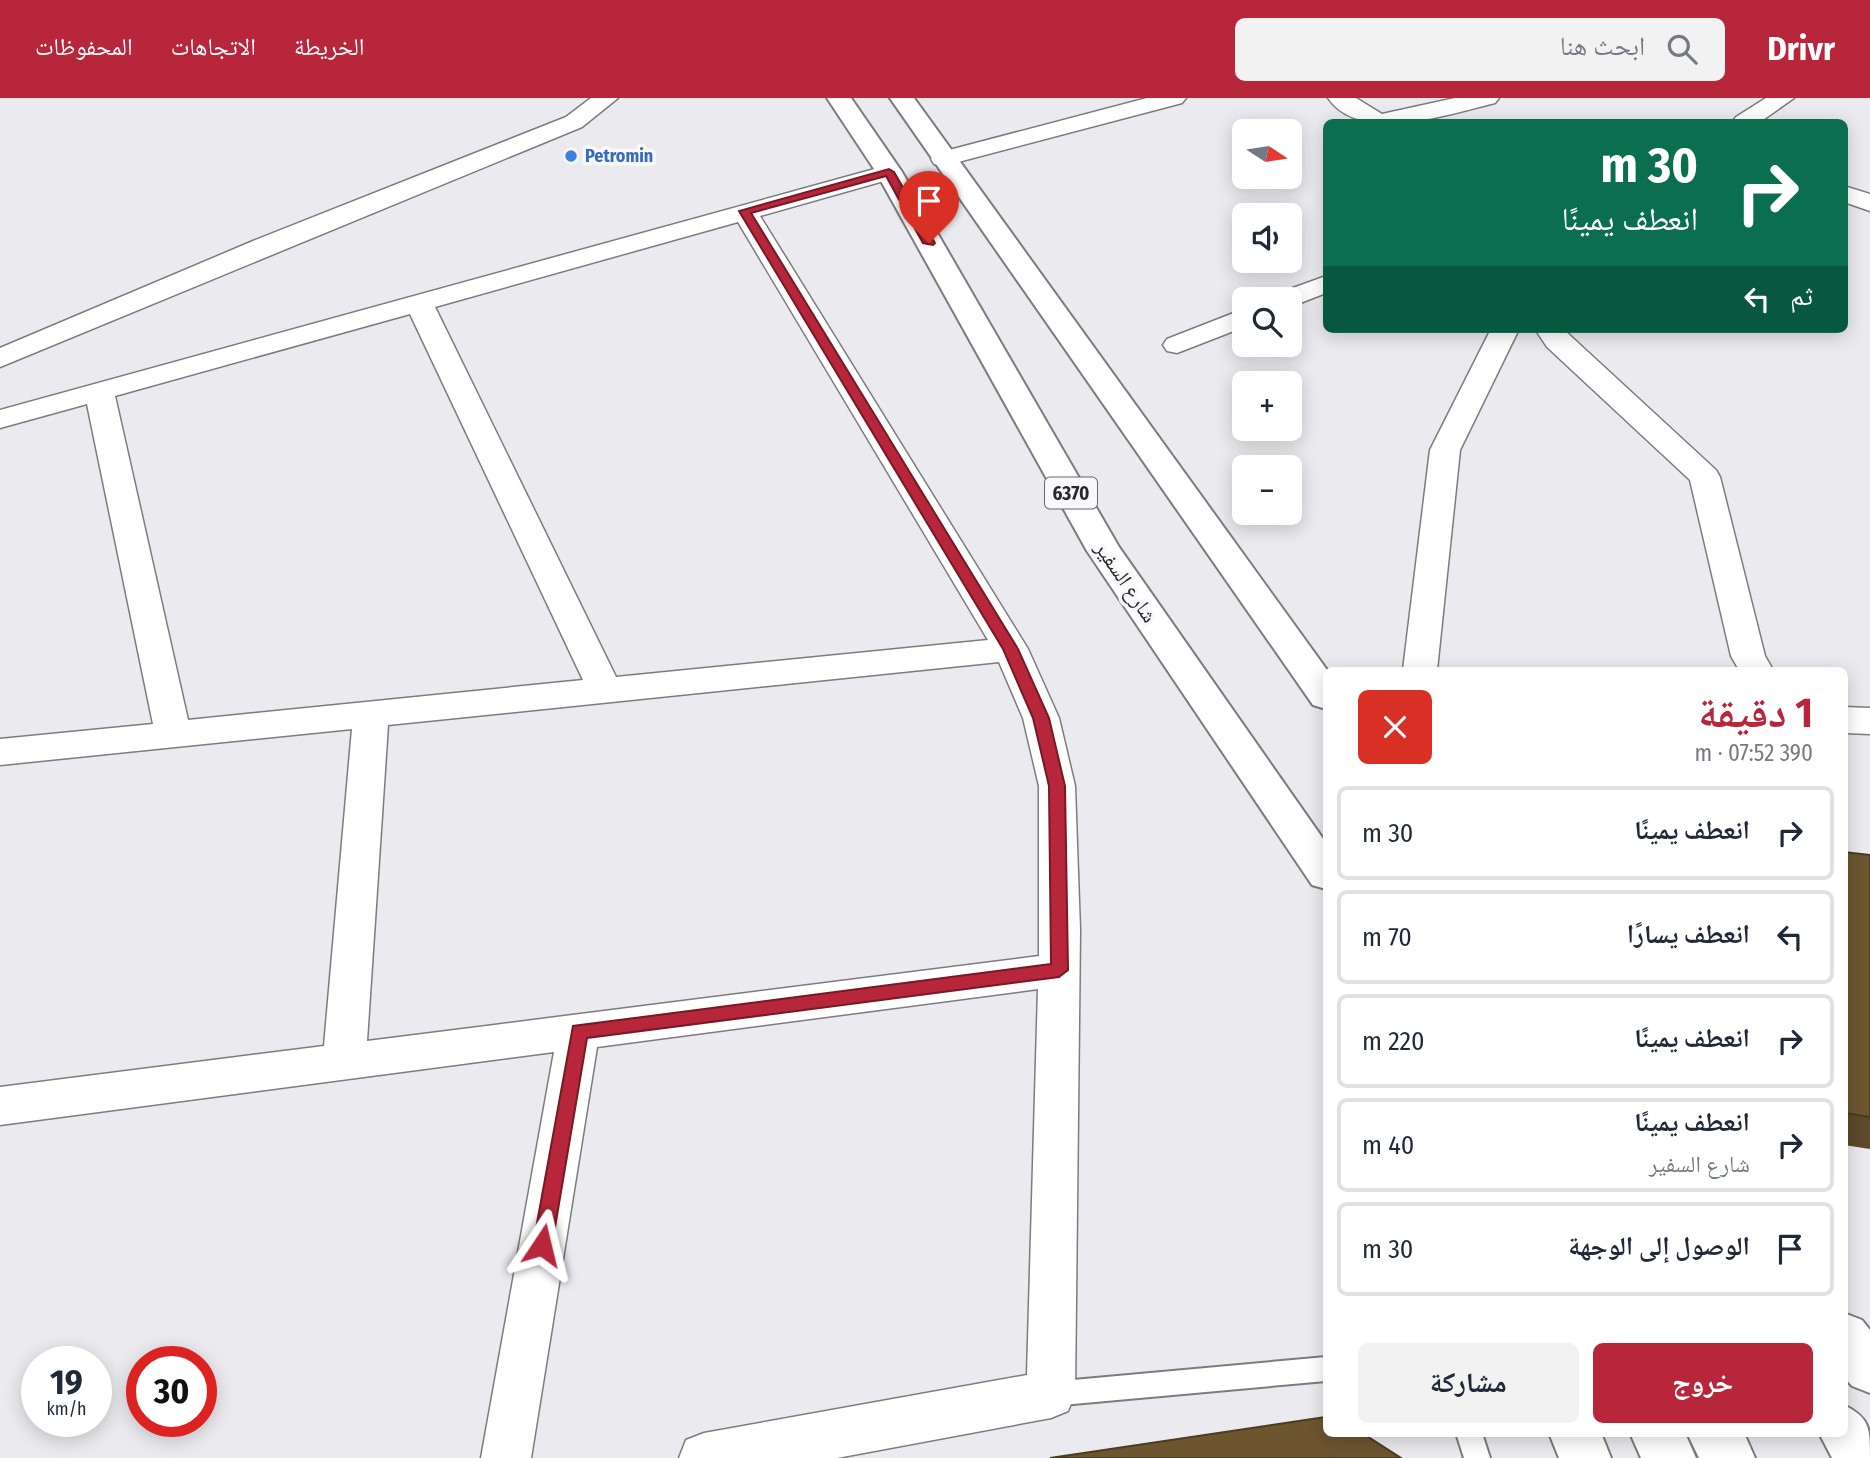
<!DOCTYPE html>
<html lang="ar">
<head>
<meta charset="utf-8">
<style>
  body { margin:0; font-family:"Fira Sans Condensed","Noto Naskh Arabic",sans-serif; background:#f2f2f3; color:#1f2937; direction:rtl; height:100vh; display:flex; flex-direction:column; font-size:26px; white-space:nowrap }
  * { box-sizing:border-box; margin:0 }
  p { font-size:23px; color:#747a83 }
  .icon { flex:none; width:38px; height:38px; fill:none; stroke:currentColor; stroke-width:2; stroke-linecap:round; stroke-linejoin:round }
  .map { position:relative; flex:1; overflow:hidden; direction:ltr }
  .details { position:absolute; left:1323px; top:569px; width:525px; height:770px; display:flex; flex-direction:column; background:#fff; border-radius:10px; box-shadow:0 4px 18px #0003; direction:rtl }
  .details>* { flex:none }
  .top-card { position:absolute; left:1323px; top:21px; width:525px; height:214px; border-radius:10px; box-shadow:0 4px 18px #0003; direction:rtl; background:#0b6e4f; color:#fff; overflow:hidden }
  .needle { width:46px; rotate:102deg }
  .controls { position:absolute; left:1232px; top:21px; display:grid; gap:14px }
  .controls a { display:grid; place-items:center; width:70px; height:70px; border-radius:10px; background:#fff; box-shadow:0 4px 18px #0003; font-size:35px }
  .speed { position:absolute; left:21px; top:1248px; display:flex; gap:14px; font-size:35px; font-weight:700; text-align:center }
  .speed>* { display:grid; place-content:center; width:91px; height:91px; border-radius:50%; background:#fff; box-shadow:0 4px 18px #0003; line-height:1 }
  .speed small { font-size:18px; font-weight:400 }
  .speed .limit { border:10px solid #d22; background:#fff; color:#111 }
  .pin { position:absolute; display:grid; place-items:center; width:60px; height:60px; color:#fff; margin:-72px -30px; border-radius:50% 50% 50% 0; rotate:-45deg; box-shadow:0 0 7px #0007 }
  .pin .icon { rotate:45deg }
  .me { position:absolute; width:77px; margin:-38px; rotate:10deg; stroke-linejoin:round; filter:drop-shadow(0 0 5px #0008) }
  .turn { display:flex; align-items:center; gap:24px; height:147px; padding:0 35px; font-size:32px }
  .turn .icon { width:91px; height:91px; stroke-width:2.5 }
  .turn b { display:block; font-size:49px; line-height:60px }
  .then { display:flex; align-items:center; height:66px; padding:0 35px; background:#0003; gap:14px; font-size:26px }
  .round { display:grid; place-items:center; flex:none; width:74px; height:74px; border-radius:10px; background:#f2f2f3 }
  .summary { display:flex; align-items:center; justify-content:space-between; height:119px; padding:0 35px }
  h1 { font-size:42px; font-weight:700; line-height:52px; color:#b7263b }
  .primary-button { display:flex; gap:14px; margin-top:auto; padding:14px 35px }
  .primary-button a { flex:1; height:80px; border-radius:10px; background:#b7263b; color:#fff; font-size:28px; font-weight:700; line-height:80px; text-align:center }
  .primary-button a+a { background:#f2f2f3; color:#1f2937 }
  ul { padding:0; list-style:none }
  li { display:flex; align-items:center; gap:21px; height:94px; margin:0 14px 10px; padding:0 21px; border:4px solid #e0e1e3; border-radius:10px }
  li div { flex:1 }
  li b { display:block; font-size:26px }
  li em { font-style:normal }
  header { display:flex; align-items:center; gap:42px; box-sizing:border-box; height:98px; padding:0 35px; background:#b7263b; color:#fff }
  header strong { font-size:33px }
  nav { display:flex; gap:38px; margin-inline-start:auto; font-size:24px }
  .search { width:490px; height:63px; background:#f2f2f3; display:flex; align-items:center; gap:18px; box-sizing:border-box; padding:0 24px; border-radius:10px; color:#747a83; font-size:26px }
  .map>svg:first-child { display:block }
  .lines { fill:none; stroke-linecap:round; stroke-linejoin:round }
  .service-casing { stroke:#7c7c7f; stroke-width:4 }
  .minor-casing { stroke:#7c7c7f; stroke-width:3 }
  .primary-casing { stroke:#7c7c7f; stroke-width:4 }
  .trunk-casing { stroke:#7c7c7f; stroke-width:4 }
  .service { fill:#fff; fill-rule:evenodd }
  .minor { fill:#fff; fill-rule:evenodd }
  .primary { fill:#fff; fill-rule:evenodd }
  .trunk { fill:#fff; fill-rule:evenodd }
  .wall { fill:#5e4929 }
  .building { fill:#6d5530; stroke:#4c3c22; stroke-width:2 }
  .route { fill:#b7263b; stroke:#771926; stroke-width:2 }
  .shop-dot { fill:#3f7fe0; stroke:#f9f8fc; stroke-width:2.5 }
  .labels { text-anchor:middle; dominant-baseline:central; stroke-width:7; stroke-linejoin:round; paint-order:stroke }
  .far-shop-label { font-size:18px; font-weight:bold; fill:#366cbe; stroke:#f9f8fc; text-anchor:start }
  .shield { fill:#f9f8fc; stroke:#676769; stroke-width:2 }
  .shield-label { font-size:19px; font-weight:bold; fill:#29292a }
  .street-label { font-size:21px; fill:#29292a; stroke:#f9f8fc }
</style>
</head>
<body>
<header>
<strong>Drivr</strong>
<div class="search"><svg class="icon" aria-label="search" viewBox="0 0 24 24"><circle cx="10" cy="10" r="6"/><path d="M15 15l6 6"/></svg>ابحث هنا</div>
<nav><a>الخريطة</a><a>الاتجاهات</a><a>المحفوظات</a></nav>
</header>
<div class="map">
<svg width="1870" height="1360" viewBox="0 0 1870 1360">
  <rect width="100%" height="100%" fill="#ebebef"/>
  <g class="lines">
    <g class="service-casing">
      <g id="service">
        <polygon points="1326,1259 1326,1283 1051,1308 1042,1305 1038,1296 1042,1287 1051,1284"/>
        <polygon points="1456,1335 1482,1335 1490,1360 1464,1360"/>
      </g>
    </g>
    <g class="minor-casing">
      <g id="minor">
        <polygon points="591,0 618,0 582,29 0,269 0,250 253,143 566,19"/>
        <polygon points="1147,0 1186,0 1182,5 943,68 934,66 931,61 934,56"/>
        <path d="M1328,0H1356L1382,16L1455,0H1499L1495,5C1450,16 1360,47 1328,0Z"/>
        <polygon points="1766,0 1794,0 1760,24 1732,24 1736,19"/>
        <path d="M889,67L898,69L901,74L898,79L760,118L1028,551L1059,620L1075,688L1080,832L1075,1296L1068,1313L1051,1320L837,1360H679L686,1342L704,1335L1027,1277L1038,891L597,949L531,1360H481L554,954L0,1027V989L324,948L352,631L0,667V641L153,626L87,306L0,330V312ZM738,124L988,542L616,579L435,209ZM410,216L583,582L188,622L115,298ZM999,564L1023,620L1039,688V858L367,943L388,627Z"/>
        <polygon points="1844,88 1870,96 1870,113 1844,104"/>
        <polygon points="1326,178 1326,195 1290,209 1290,201 1275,201 1279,195"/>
        <polygon points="1244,211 1244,229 1177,255 1167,253 1163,247 1167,241"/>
        <polygon points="1491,231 1519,231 1460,352 1437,572 1403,572 1430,352"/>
        <polygon points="1535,231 1563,231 1716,372 1720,379 1765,558 1773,572 1739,572 1731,558 1690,382 1547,249"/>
        <polygon points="1844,609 1870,610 1870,636 1844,635"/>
      </g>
    </g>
    <g class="primary-casing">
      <g id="primary">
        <polygon points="827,0 851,0 902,74 1119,449 1326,745 1326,791 1312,787 1087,453 876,74"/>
        <polygon points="890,0 914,0 1327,572 1326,611 1313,607"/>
        <polygon points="1844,1215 1862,1222 1870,1232 1870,1295 1852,1288 1844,1279"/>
        <path d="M1844,1307C1870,1320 1870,1330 1870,1360H1832L1819,1335H1844Z"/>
        <polygon points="1630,1335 1685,1335 1696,1360 1641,1360"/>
        <polygon points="1687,1335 1744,1335 1755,1360 1699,1360"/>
      </g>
    </g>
    <g class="trunk-casing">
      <polygon id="trunk" points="1549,1335 1601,1335 1611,1360 1559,1360"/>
    </g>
    <use href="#service" class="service"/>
    <use href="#minor" class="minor"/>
    <use href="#primary" class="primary"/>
    <use href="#trunk" class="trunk"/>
  </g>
  <polygon class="wall" points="1844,754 1870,757 1870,1051 1844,1047"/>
  <g class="building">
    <polygon points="1844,754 1870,757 1870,1019 1845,1015 1844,1012"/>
    <polygon points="1326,1319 1326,1335 1362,1335 1401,1360 1050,1360"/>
  </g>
  <polygon class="route" points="889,71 894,74 935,145 933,147 923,145 886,78 751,115 1018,551 1049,620 1065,688 1068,872 1059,879 587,940 552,1147 550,1153 542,1156 535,1153 533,1147 573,928 1051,866 1049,688 1033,620 1003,551 739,113"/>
  <circle class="shop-dot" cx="571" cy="58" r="7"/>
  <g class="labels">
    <g class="far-shop-label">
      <text x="585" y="58">Petromin</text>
    </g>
    <rect class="shield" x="1045" y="379.5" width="52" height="31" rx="5"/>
    <g class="shield-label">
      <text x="1071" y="395">6370</text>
    </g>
    <g class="street-label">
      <text transform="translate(1126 484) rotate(56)">شارع السفير</text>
    </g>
  </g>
</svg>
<div class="controls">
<a><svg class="needle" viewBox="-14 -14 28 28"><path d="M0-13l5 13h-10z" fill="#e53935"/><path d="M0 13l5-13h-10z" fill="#747a83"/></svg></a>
<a><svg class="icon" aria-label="sound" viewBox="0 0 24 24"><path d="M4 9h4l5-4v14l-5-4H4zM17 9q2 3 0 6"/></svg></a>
<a><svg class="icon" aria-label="search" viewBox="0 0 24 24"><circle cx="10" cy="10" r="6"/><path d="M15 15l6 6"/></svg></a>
<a>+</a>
<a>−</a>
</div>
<div class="speed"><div>19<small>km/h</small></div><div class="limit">30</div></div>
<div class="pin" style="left:929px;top:145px;background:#d93025"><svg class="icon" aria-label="arrive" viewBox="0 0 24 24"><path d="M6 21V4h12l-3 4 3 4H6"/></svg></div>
<svg class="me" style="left:542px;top:1147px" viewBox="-20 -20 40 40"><path d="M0-17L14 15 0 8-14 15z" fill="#b7263b" stroke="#fff" stroke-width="4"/></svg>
<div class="top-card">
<div class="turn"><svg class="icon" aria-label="right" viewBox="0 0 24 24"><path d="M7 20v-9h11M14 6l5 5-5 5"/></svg><div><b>30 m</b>انعطف يمينًا</div></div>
<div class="then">ثم<svg class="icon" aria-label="left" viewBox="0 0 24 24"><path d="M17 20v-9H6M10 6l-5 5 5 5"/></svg></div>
</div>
<section class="details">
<div class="summary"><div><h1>1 دقيقة</h1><p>390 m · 07:52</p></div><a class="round" style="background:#d93025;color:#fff"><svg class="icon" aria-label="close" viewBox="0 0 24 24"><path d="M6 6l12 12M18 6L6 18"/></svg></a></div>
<ul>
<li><svg class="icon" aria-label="right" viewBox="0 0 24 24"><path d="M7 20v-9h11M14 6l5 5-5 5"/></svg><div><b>انعطف يمينًا</b></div><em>30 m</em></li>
<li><svg class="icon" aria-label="left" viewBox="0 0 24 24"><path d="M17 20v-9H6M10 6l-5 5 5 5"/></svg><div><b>انعطف يسارًا</b></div><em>70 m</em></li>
<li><svg class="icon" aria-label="right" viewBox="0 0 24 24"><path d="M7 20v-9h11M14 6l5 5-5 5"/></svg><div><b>انعطف يمينًا</b></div><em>220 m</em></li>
<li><svg class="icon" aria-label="right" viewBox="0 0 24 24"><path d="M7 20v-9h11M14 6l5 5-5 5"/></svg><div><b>انعطف يمينًا</b><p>شارع السفير</p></div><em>40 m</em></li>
<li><svg class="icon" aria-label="arrive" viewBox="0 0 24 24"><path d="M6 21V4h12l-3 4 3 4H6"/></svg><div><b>الوصول إلى الوجهة</b></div><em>30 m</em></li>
</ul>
<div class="primary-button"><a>خروج</a><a>مشاركة</a></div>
</section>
</div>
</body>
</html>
